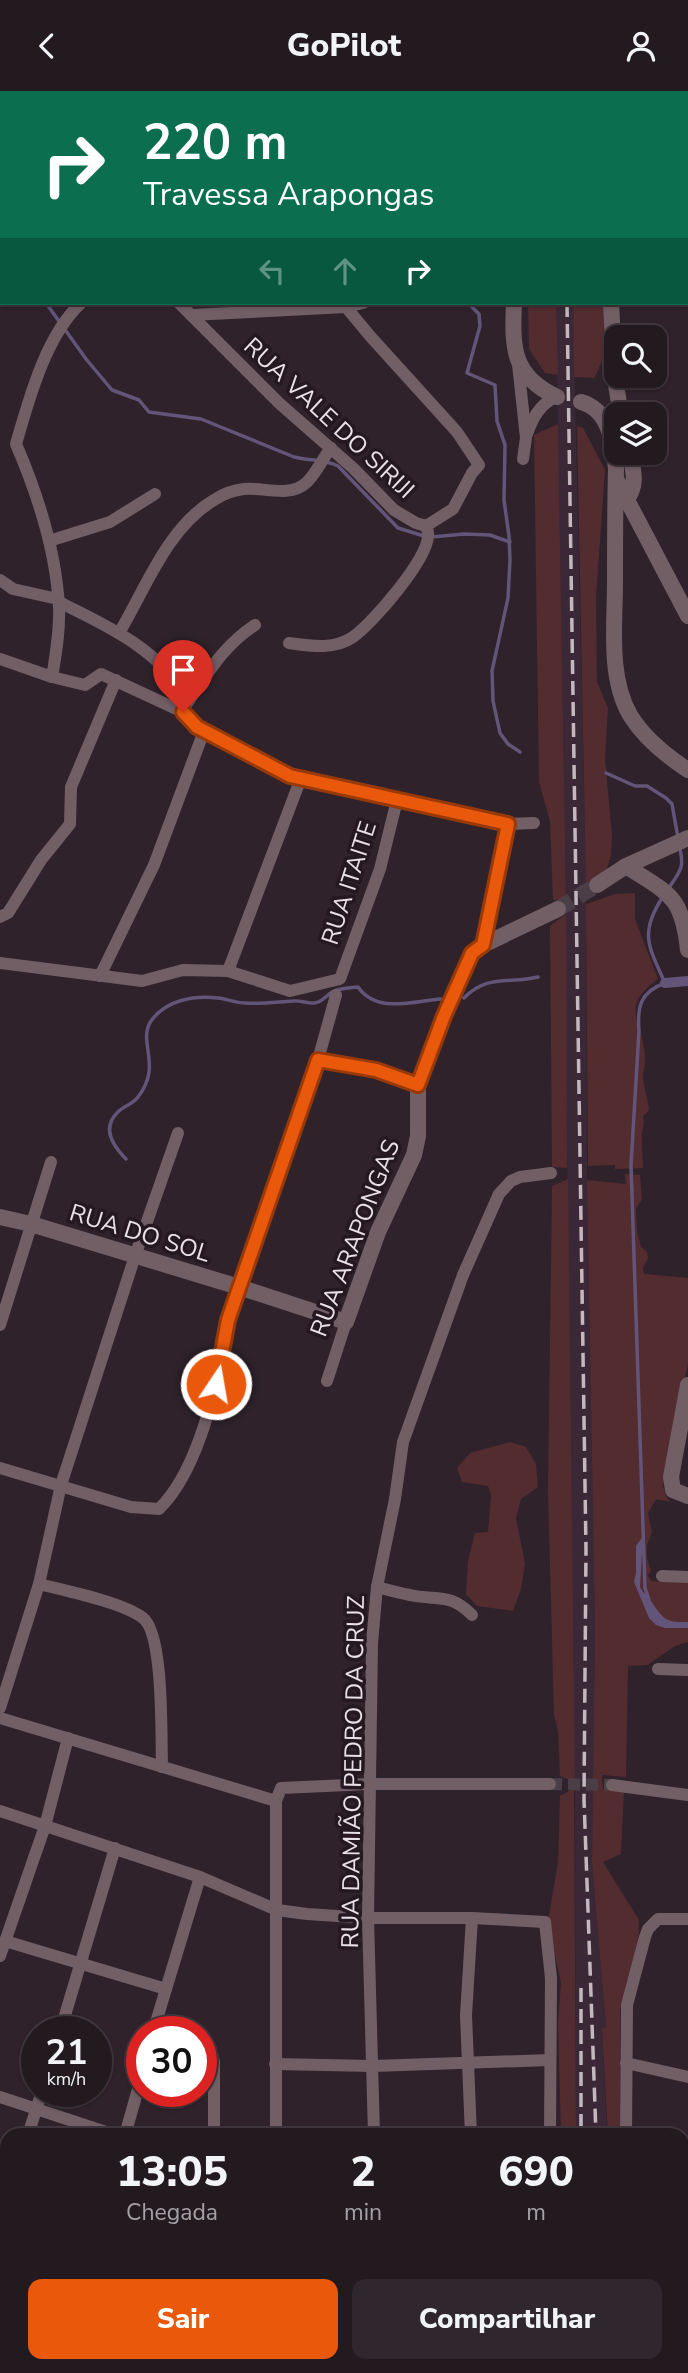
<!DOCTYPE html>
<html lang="pt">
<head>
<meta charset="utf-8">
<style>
  body { margin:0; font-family:"Nunito Sans",sans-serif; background:#2f272d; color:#f1f3f6; height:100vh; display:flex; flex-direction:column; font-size:26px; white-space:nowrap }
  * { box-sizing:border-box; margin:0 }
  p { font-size:23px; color:#a3a1a5 }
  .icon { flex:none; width:38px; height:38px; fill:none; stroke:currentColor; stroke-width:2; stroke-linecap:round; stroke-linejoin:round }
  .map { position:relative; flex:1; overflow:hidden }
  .details { position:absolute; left:0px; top:2037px; width:690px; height:245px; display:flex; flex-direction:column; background:#231a20; border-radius:21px 21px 0 0; box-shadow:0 2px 5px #0004,0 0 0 2px #40383e }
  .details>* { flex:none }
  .top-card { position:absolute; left:0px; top:0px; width:690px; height:214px; box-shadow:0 2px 5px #0004,0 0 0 2px #40383e; background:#0b6e4f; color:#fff; overflow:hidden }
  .tools { position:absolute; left:604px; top:234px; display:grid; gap:14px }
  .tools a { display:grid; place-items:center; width:63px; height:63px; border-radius:14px; background:#231a20; box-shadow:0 2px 5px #0004,0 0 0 2px #40383e; font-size:35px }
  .speed { position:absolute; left:21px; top:1925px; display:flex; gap:14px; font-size:35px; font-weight:700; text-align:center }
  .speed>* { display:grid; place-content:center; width:91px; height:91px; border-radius:50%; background:#231a20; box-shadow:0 2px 5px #0004,0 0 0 2px #40383e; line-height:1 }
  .speed small { font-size:18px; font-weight:400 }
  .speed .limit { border:10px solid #d22; background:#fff; color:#111 }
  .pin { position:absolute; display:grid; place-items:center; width:60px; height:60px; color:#fff; margin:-72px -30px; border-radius:50% 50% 50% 0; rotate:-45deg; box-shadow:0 0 7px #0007 }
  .pin .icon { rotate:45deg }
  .me { position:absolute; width:77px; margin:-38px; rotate:12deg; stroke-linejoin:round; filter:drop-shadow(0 0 5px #0008) }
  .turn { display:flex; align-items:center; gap:24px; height:147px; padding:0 28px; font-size:32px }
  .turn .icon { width:91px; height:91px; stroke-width:2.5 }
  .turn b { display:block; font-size:49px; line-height:60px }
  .lanes { display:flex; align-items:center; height:66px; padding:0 28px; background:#0003; justify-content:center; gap:35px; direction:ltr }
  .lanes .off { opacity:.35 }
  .eta { display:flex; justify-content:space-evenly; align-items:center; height:119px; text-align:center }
  .eta b { font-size:42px; font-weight:800; line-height:49px }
  .action { display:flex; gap:14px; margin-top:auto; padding:14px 28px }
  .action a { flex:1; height:80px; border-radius:14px; background:#ea580c; color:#fff; font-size:28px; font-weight:800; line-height:80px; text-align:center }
  .action a+a { background:#2f272d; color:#f1f3f6 }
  header { display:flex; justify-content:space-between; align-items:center; height:91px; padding:0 28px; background:#231a20; font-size:32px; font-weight:800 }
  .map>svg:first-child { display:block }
  .built { fill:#3b2836 }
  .green { fill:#532c30 }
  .water { fill:#625579 }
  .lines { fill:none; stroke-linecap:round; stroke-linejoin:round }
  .stream { stroke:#625579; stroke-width:3.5 }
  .canal { stroke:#625579; stroke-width:10 }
  .minor-tunnel { stroke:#4b3f47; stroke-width:12; stroke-dasharray:12 6; stroke-linecap:butt }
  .tertiary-tunnel { stroke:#4b3f47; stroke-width:16; stroke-dasharray:16 8; stroke-linecap:butt }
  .minor { stroke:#725f65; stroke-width:12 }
  .tertiary { stroke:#725f65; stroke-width:16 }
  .primary { stroke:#bd96a4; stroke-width:18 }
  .rail { stroke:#c2b8be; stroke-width:3.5; stroke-dasharray:14 7; stroke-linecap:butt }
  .route-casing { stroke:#983908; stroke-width:18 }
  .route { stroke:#ea580c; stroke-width:12 }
  .labels { text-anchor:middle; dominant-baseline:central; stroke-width:7; stroke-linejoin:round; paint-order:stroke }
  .street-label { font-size:24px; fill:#eae1e7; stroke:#251821 }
</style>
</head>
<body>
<header><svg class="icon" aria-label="back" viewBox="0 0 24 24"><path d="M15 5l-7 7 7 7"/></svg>GoPilot<svg class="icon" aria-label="person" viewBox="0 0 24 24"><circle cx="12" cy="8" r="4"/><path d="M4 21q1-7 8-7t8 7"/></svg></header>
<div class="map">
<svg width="688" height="2282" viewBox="0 0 688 2282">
  <rect width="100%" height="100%" fill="#2f222b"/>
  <polygon class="built" points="556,212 573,212 586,793 587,1089 595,1537 592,1772 606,1936 602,1938 607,2044 576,2044 575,1691 565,894 566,823"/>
  <g class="green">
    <polygon points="528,212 556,212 558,284 545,282 529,258"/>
    <path d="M573,212H606C607,241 609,261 594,287L574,286Z"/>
    <polygon points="558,333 566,811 553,809 550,730 539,691 534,344"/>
    <polygon points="577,335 583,337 605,379 596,506 597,591 608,617 605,667 612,745 611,765 605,783 586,793"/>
    <path d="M635,802V828L658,888C619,916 642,929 645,965C646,972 643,980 643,987C644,998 648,1008 649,1019L643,1025C645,1034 643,1035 642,1042C641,1049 643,1068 643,1077L615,1078V1074L588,1075L586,813L615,803Z"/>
    <polygon points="566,823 567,1077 552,1076 550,835"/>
    <polygon points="625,1083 640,1084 642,1108 636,1118 637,1140 641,1156 647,1161 648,1167 643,1177 644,1183 688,1187 688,1273 669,1358 663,1395 666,1405 670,1411 656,1408 648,1422 652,1441 647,1454 647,1467 651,1480 648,1484 651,1490 688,1492 688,1551 675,1555 647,1574 628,1575 626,1686 602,1684 603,1699 624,1701 621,1763 603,1771 639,1829 638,1856 620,1920 620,2044 608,2044 602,1938 606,1936 592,1772 595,1537 587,1089 626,1093"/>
    <polygon points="568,1088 575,1691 560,1685 558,1640 554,1624 548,1400 552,1095"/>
    <polygon points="510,1351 526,1356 536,1373 538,1396 521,1408 516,1427 525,1473 521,1498 513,1520 477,1515 466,1503 468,1470 475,1442 488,1441 491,1404 488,1395 462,1391 457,1377 470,1362"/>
    <polygon points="574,1697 576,2044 561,2044 558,1931 561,1892 548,1831 558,1771 560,1705"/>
  </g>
  <path class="water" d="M643,1445L640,1496C643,1502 647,1504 651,1510C663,1527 664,1532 688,1531V1537H665L656,1534L649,1527L634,1491L636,1482V1455Z"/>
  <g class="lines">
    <g class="stream">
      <polyline points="429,0 429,2"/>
      <polyline points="0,125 2,127"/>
      <path d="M46,212L86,268L112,299L139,309L149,321L201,328L294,366C310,370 323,368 338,375L398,437L424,445"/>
      <polyline points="468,212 479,223 480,235 467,282 495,294 497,330 505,354 504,409 509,445 510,469 508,507 492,580 493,610 500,642 508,653 520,661"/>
      <polyline points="432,446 464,443 490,444 510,451"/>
      <polyline points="606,682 635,695 647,695 666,707 672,713 678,747"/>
      <path d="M668,798C681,779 685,777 679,754"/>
      <path d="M464,907C487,883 509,893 538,886"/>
      <path d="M126,1068C114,1056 101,1038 117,1022C123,1015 132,1014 138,1006C163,974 137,951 151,930C166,909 194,904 218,907C227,908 236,912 245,912C261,913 276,911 293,910C300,909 308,913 314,912C321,912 327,904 332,901C340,897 350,897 358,896C377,923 413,910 441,908"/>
      <path d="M649,1509L645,1497L631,1074L639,940C637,916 640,901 665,892C649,856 639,843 662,807"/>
    </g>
    <polyline class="canal" points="665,892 688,890"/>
    <polyline class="minor-tunnel" points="550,1693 612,1694"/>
    <polyline class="tertiary-tunnel" points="558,818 597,794"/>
    <g class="minor">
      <polyline points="104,0 105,2"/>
      <polyline points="211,0 212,2"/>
      <polyline points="125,2 128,0"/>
      <polyline points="0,42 2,43"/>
      <polyline points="179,212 279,312 353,377 394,419 416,432 426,435 453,418 472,382 479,374 457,341 370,245 346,216"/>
      <polyline points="191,224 346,216 363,212"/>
      <polyline points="518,273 526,347 523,368"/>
      <path d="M527,343C533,326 539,315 555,306"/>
      <polyline points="49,450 110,431 155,403"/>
      <polyline points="0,489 13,498 58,508"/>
      <path d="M59,511C106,534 161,559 187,608L183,621"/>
      <path d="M119,542C146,497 167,437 214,409C223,403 234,399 244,398C264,396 289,407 306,392C316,383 322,368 331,357"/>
      <path d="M289,552C311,555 334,559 353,546C373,532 427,469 428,445C429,442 427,438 426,435"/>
      <polyline points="0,568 52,586 85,594 101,583 183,621 197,636 290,685 508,733 534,732"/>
      <path d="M52,586C56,563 60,539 59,516C56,460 38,404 16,353C29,308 46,244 81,212"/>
      <path d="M186,614C209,581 221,557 255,534"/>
      <polyline points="0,826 8,822 41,769 70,733 71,696 116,589"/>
      <polyline points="483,854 508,733"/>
      <polyline points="0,872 142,890 183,879 228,880 290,900 340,888 380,778 397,709"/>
      <polyline points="228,880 301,687"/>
      <polyline points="100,885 154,774 204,640"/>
      <polyline points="318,969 376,979 418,994"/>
      <polyline points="0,1234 51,1071"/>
      <polyline points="327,1290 346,1231"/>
      <path d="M0,1377L131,1416L159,1418C201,1377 219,1286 228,1229L318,969L336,904"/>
      <polyline points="662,1485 688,1486"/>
      <path d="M39,1493C66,1500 122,1511 143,1527C164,1543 161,1646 162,1676"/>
      <path d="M377,1496C388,1499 399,1502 410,1504C437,1510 449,1501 472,1524"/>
      <polyline points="658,1578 688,1579"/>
      <polyline points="0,1617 39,1493 61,1394 135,1165 178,1042"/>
      <polyline points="0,1627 276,1710"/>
      <polyline points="612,1694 688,1704"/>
      <polyline points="0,1720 200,1786 277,1819 307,1823 368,1827 472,1827 545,1831 551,1887 550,2044"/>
      <polyline points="5,1850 166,1898"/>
      <polyline points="0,1865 45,1735 68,1647"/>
      <polyline points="155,1935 173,1941"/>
      <polyline points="60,1941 115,1757"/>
      <polyline points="153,1941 200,1786"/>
      <polyline points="201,1951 211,1959 214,1971 214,2044"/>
      <polyline points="626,1972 688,1986"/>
      <polyline points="275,1973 373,1975 550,1969"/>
      <polyline points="0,2006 115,2044"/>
      <polyline points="28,2044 42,2000"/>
      <polyline points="125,2044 142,1984"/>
      <polyline points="276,2044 276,1710 281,1697 370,1693 550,1693"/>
      <polyline points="374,2044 368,1827 372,1552 377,1496 395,1408 403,1351 463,1184 499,1103 511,1090 520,1086 551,1082"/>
      <polyline points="471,2044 466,1924 472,1827"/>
      <polyline points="626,2044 627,1914 645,1846 648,1838 658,1828 688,1828"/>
      <polyline points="682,2116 688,2116"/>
      <polyline points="0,2134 7,2112"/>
      <polyline points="0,2160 7,2162"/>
      <polyline points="376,2275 376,2282"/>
      <polyline points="477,2275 477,2282"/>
      <polyline points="552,2275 552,2282"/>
      <polyline points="47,2282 49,2275"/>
      <polyline points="220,2282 220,2275"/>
      <polyline points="282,2282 282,2275"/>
    </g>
    <g class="tertiary">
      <polyline points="444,0 444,2"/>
      <polyline points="609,0 609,2"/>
      <path d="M514,212C512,257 512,285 557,306"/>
      <polyline points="611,212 615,288 621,324"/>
      <path d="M581,311C610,319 613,352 616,378C615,416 615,453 615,491C615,533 608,586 630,624C644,647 665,664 688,679"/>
      <polyline points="616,388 688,525"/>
      <path d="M627,408C638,393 633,379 630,362"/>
      <path d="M626,775C669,803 682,804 688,859"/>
      <polyline points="597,794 626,775 688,747"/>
      <polyline points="0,1126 31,1133 239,1196 346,1231 378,1141 414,1064 418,1045 418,994 444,925 472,862 483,854 558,818"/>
      <polyline points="688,1294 671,1386 673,1399 688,1405"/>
    </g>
    <polyline class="primary" points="0,2276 17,2282"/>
    <g class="rail">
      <polyline points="556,0 556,2"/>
      <polyline points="567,212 586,1459 584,1708 596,2044"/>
      <polyline points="581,1897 581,2044"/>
      <polyline points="585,2275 585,2282"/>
      <polyline points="603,2275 603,2282"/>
    </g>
  </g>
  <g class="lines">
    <g class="route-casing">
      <polyline id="route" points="183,621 197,636 290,685 508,733 483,854 472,862 444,925 418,994 376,979 318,969 228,1229 216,1293"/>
    </g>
    <use href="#route" class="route"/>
  </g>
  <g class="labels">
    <g class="street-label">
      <text transform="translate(329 327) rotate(43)">RUA VALE DO SIRIJI</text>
      <text transform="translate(349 792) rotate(-72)">RUA ITAITE</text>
      <text transform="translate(140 1142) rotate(17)">RUA DO SOL</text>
      <text transform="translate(355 1147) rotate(-69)">RUA ARAPONGAS</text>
      <text transform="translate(353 1681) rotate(-89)">RUA DAMIÃO PEDRO DA CRUZ</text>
    </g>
  </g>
</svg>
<div class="tools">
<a><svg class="icon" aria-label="search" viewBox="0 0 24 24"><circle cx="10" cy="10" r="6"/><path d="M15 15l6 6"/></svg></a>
<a><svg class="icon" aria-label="layers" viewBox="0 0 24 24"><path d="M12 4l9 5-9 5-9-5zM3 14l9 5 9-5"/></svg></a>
</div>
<div class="speed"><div>21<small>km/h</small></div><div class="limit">30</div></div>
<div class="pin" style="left:183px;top:621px;background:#d93025"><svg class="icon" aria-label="arrive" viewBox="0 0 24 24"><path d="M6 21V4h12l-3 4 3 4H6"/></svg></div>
<svg class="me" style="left:216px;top:1293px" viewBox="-20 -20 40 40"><circle r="17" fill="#ea580c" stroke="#fff" stroke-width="3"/><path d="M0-11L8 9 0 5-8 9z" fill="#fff"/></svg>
<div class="top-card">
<div class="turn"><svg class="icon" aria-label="right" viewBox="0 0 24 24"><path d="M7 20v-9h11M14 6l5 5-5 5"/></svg><div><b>220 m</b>Travessa Arapongas</div></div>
<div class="lanes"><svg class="icon off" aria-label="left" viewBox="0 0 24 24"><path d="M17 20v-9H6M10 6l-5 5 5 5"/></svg><svg class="icon off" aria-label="ahead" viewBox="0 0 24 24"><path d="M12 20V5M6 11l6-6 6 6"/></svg><svg class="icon" aria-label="right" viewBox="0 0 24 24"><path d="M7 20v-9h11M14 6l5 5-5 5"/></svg></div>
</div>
<section class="details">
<div class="eta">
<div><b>13:05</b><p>Chegada</p></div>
<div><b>2</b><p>min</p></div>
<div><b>690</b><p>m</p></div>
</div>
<div class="action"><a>Sair</a><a>Compartilhar</a></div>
</section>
</div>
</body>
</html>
